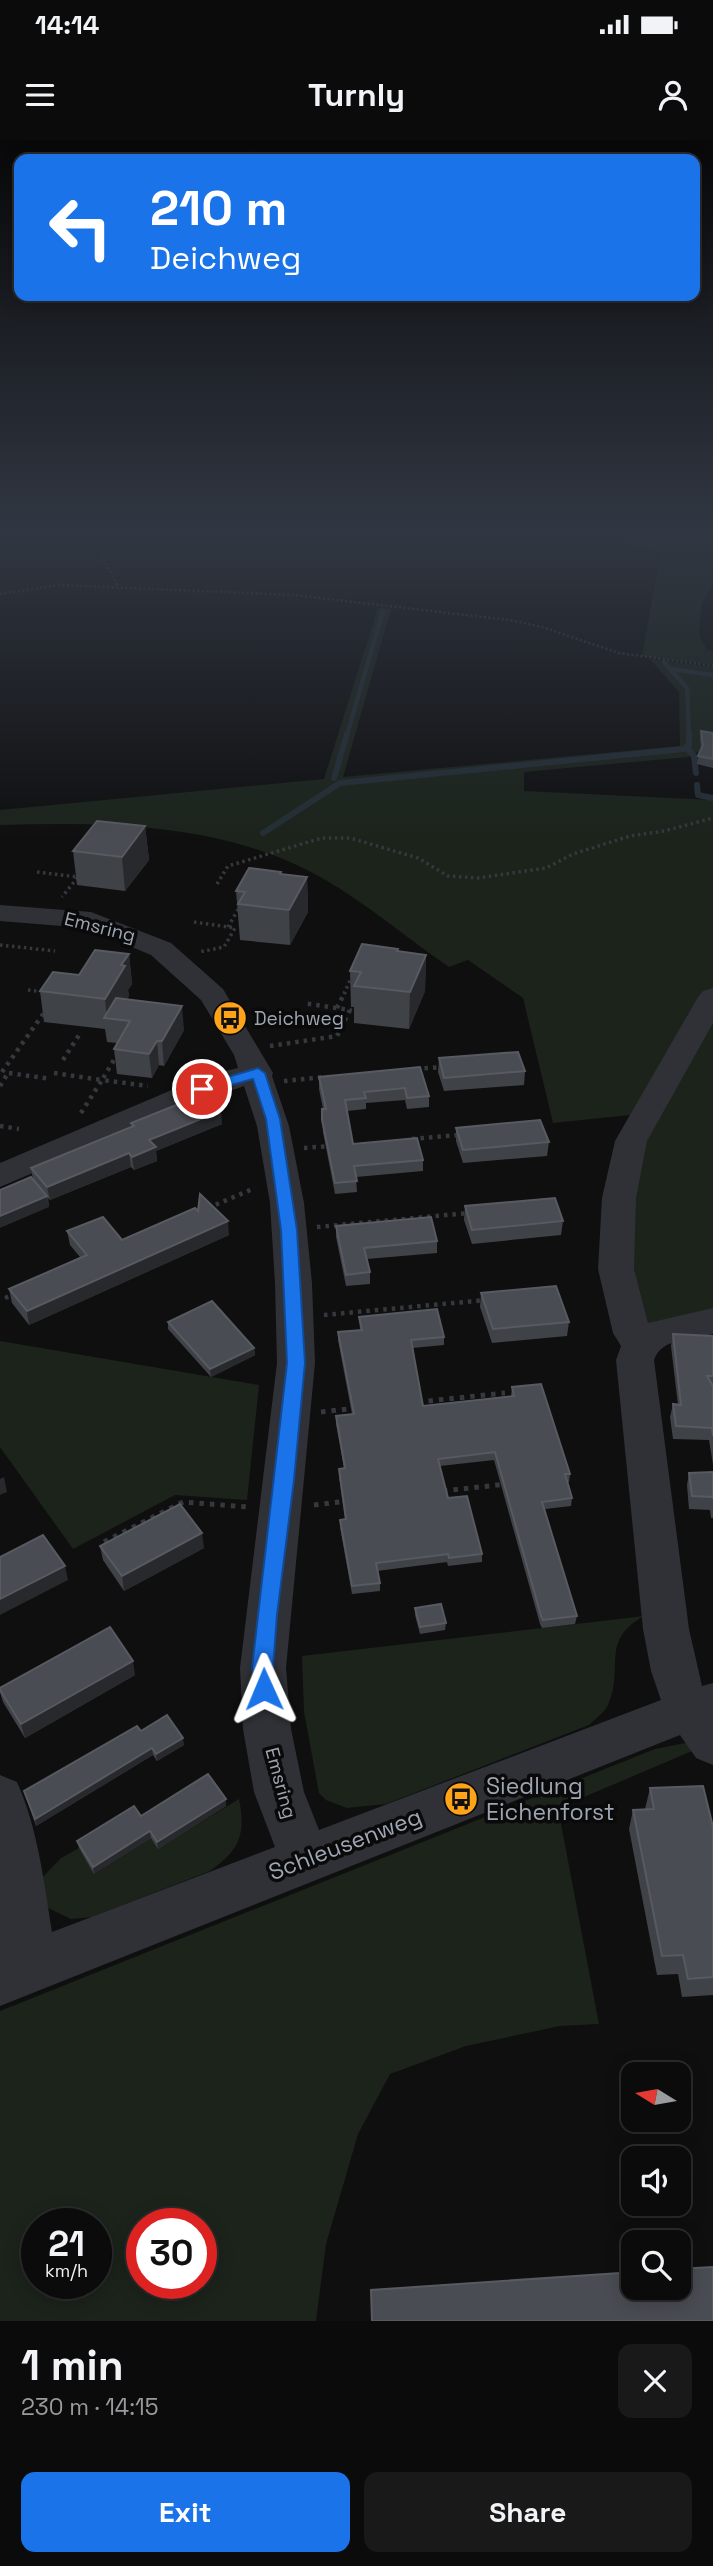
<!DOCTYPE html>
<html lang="en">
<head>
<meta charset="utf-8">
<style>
  body { margin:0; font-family:"Space Grotesk",sans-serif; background:#19191a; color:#f1f3f6; height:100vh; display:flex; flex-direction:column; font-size:26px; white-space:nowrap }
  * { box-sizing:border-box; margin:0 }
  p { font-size:23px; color:#9a9b9d }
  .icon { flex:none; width:38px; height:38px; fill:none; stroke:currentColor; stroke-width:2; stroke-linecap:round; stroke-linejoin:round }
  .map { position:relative; height:2181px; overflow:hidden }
  .drawer { display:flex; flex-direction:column; background:#0b0b0c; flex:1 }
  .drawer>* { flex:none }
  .banner { position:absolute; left:14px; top:14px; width:686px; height:147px; border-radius:14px; box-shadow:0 4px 18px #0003,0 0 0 2px #2b2b2d; background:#1a73e8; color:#fff; overflow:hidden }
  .needle { width:46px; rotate:281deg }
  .fabs { position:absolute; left:621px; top:1922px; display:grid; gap:14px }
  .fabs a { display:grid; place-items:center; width:70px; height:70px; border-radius:14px; background:#0b0b0c; box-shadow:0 4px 18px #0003,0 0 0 2px #2b2b2d; font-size:35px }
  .speed { position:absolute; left:21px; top:2068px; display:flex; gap:14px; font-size:35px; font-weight:700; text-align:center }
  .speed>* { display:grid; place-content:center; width:91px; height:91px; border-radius:50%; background:#0b0b0c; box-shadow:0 4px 18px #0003,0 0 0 2px #2b2b2d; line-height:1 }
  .speed small { font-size:18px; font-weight:400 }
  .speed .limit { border:10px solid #d22; background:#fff; color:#111 }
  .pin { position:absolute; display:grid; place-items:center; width:60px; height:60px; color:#fff; margin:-30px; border:4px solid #fff; border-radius:50%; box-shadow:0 2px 7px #0007 }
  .me { position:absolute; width:77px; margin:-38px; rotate:359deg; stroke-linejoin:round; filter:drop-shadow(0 0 5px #0008) }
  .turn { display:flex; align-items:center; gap:24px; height:147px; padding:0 21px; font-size:32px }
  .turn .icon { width:91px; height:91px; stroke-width:2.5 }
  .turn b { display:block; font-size:49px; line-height:60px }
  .round { display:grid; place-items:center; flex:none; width:74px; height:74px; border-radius:14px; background:#19191a }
  .head { display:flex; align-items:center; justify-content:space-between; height:119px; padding:0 21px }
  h1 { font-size:42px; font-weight:800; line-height:52px }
  .button { display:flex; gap:14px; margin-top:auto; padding:14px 21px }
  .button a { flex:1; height:80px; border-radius:14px; background:#1a73e8; color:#fff; font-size:28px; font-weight:800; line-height:80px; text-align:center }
  .button a+a { background:#19191a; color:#f1f3f6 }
  .status { display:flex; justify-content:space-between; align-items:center; height:49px; padding:0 35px; background:#0b0b0c; direction:ltr }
  .status svg { height:19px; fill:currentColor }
  header { display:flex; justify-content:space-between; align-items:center; height:91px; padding:0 21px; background:#0b0b0c; font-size:32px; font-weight:800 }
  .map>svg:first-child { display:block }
  .green { fill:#1b231b; fill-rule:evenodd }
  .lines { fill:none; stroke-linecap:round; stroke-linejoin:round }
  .stream-far1 { stroke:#242e35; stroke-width:4.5 }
  .stream { stroke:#242e35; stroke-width:6 }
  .path-far3 { stroke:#35383d; stroke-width:2.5; stroke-dasharray:2 2.5; stroke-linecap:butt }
  .path-far2 { stroke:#35383d; stroke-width:3.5; stroke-dasharray:2.5 3.5; stroke-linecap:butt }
  .path-far1 { stroke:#35383d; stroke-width:4.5; stroke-dasharray:3.5 5; stroke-linecap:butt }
  .path { stroke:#35383d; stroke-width:5; stroke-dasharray:4.5 6; stroke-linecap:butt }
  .minor { fill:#2f3136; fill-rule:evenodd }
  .wall { fill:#3f4246 }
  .shaded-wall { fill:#28292c }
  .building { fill:#494c52; stroke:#575a61; stroke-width:2 }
  .route { fill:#1a73e8; stroke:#114b97; stroke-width:2 }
  .labels { text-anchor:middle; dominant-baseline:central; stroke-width:7; stroke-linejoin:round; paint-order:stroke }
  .street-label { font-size:19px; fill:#9ea6b3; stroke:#0a0a0b }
  .poi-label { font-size:19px; fill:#9ea6b3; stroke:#0a0a0b; text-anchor:start }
  .near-poi-label { font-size:23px; fill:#9ea6b3; stroke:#0a0a0b; text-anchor:start }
  .near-street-label { font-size:23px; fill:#9ea6b3; stroke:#0a0a0b }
</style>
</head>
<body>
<div class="status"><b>14:14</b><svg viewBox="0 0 49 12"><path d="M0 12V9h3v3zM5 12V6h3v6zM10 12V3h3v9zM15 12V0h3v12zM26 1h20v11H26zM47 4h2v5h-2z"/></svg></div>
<header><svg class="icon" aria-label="menu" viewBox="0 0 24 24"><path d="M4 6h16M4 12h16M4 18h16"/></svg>Turnly<svg class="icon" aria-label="person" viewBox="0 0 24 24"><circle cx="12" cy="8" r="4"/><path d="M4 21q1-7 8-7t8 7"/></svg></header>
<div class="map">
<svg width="713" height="2181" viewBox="0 0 713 2181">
  <rect width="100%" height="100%" fill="#0f0f10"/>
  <g class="green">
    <polygon points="596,395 713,395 713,446 702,462 699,495 707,510 713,511 713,525 642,516 661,413"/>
    <path d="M378,468L391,469L343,637L680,606L679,552L650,519L713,527V605L688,617L524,632V651L713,660V1171L638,1190L625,1133L640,974L553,983L523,858L468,820L449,827C407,798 366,763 322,738C225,683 109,682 0,685V670L324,639Z"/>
    <polygon points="0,1201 259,1245 247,1360 175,1355 73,1409 0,1307"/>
    <path d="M644,1476C599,1501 625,1528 608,1565C604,1573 595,1579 589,1585L386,1664L347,1668L326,1660L319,1653L304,1572L302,1516Z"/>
    <path d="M701,1600L704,1606L558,1668L599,1884L560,1886L466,1906L390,1934L358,1994L326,2104L316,2181H0V1871L655,1609ZM37,2084H96V2144H37ZM142,2084H201V2144H142Z"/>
    <path d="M239,1659C246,1694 240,1710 210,1731L92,1777L71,1779L46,1767L35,1745L61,1718L79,1708L95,1734L151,1698L159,1708Z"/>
  </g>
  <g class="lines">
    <g class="stream-far1">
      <polyline points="664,522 687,548 689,595"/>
      <polyline points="671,529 713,535"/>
      <polyline points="347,595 383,471"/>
    </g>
    <g class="stream">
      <polyline points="686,607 694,616 696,633"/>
      <polyline points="334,638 347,594"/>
      <polyline points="697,645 698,655 713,658"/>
      <polyline points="263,693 340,643 684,609 689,606 689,594"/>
    </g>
    <g class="path-far3">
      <polyline points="92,395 118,447"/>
      <polyline points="708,395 713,395"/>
      <polyline points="0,454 59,445 294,455 509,480 542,487 619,513 713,526"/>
    </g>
    <g class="path-far2">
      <polyline points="37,732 78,737 62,757"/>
      <polyline points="217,744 228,726 322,698 350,698 418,718 448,736 478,738 546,728 573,714 630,696 664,691 713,678"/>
      <polyline points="194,782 235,788 224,807 199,812"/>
      <polyline points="228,787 240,766"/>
      <polyline points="0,805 55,811"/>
      <polyline points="28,850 43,852"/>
      <polyline points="344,854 353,834"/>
    </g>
    <g class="path-far1">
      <polyline points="337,868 345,852"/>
      <polyline points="270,906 337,896 350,870 303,863"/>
      <polyline points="63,920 81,892"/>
      <polyline points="416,929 442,927"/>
      <polyline points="2,932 46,870"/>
      <polyline points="9,933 51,939"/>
      <polyline points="54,933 102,940 118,913"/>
      <polyline points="284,941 324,937"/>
      <polyline points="0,946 8,933"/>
      <polyline points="81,973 102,940 148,946"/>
      <polyline points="0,986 19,989"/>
      <polyline points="412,999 459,995"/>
      <polyline points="304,1008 330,1006"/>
      <polyline points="208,1068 255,1048"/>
      <polyline points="317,1087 469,1073"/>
      <polyline points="5,1158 15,1154"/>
      <polyline points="324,1175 486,1160"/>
    </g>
    <g class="path">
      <polyline points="418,1262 505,1253"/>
      <polyline points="321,1272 357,1268"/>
      <polyline points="443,1351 507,1344"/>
      <polyline points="314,1365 347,1361"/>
      <polyline points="104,1402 183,1362 248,1367"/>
    </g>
    <path class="minor" d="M0,765L91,772L171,803L223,849L273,933L272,936L289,986L304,1063L312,1143L315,1223L286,1528L291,1589L304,1652L319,1690L661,1560L651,1531L643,1489L616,1220L621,1206L613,1193L598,1129L602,1058L615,1001L698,857L703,851L713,848V883L647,1001L636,1058L634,1129L648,1183L713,1168V1194C694,1198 661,1198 654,1220L689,1489L702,1546L713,1543V1625L696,1618L680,1595L0,1866V1635L17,1642C38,1689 44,1742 52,1792L275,1707L254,1652L243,1589L240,1528L277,1223L275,1143L270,1063L257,986L244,946L196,963L0,1047V1023L174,949L209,935L238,928L234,915L201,860L151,815L86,788L0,781Z"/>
  </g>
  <g class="wall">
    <polygon points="701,591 713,593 713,628 697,624 698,616 701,609 700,599"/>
    <polygon points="145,686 149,720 125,751 77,745 73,711"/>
    <polygon points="281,734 307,737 308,772 290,805 240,800 236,751"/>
    <polygon points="398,811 426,815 425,851 409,889 354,883 354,867 351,867 350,831"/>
    <polygon points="129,814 132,844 128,850 129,856 127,859 184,890 164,926 159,925 152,938 117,934 114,909 117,903 107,902 105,889 44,882 40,851"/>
    <polygon points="439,918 525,931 524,945 444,951 438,932"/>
    <polygon points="420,927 429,956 429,967 407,969 405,960 366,963 366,969 347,971 353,1004 423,1020 423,1031 356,1037 357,1052 335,1054 323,992 322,969 323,969 319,949 319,937"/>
    <polygon points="131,983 222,984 156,1011 157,1021 134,1030 131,1027 50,1060 48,1058 49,1067 33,1040 31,1028 131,987"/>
    <polygon points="456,988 549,1002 547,1016 463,1023 456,1001"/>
    <polygon points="465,1066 563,1081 561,1095 472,1104 464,1080"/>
    <polygon points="336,1086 437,1101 437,1113 367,1119 370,1132 370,1144 346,1146 336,1097"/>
    <polygon points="67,1091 122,1100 229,1095 29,1185 12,1163 9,1149 80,1117 70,1105"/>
    <polygon points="481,1153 569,1182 567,1196 492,1203 480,1167"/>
    <polygon points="359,1177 444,1197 444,1205 412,1208 423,1266 511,1256 512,1247 570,1334 569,1342 567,1342 572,1358 571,1366 545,1369 577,1476 575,1484 542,1488 540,1484 494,1320 440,1326 448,1358 482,1414 482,1422 448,1426 447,1422 377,1431 380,1443 380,1451 352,1454 340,1387 340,1380 345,1379 339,1337 339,1329 344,1328 336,1284 336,1276 352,1274 338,1200 338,1192 360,1190"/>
    <polygon points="168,1182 254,1208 255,1215 211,1237 168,1189"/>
    <polygon points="673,1194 713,1196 713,1325 709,1300 673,1299 670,1277 673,1264 678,1265 671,1206"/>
    <polygon points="713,1332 713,1378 711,1378 710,1370 689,1369 687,1345 689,1333"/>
    <polygon points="100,1406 204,1408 124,1451 103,1420"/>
    <polygon points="415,1468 446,1483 445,1490 420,1494 415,1475"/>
    <polygon points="135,1535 25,1598 3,1562 0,1552 0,1548"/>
    <polygon points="141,1591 184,1605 157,1621 153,1615 36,1686 24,1651"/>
    <polygon points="650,1648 713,1687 713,1855 682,1857 678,1834 657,1835 629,1689 633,1670 645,1669"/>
    <polygon points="226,1659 226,1666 158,1709 151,1698 94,1734 79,1708 77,1701 141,1676"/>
    <polygon points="371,2150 713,2181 371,2181"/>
  </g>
  <g class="shaded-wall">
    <polygon points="145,686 149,720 125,751 122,717"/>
    <polygon points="307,737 308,772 290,805 289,770"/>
    <polygon points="129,814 132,844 128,850 129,856 115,879 107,878 105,859 121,825"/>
    <polygon points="426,815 425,851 409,889 410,852"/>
    <polygon points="182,866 184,890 164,926 162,901"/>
    <polygon points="157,901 159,925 152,938 149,914"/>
    <polygon points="221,971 222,984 156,1011 157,1021 134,1030 132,1017 149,1000"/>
    <polygon points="129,1013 131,1027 50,1060 47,1047"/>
    <polygon points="47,1056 49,1067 0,1088 0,1076"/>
    <polygon points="228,1081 229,1095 29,1185 27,1171"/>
    <polygon points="254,1208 255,1215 211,1237 210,1229"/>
    <polygon points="4,1337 7,1352 0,1355 0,1339"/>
    <polygon points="202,1393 204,1408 124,1451 122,1436"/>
    <polygon points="65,1426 68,1440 0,1475 0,1459"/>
    <polygon points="133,1521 135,1535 25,1598 21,1584"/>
    <polygon points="183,1598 184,1605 157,1621 156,1614"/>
    <polygon points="152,1608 153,1615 36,1686 35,1679"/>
    <polygon points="226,1659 226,1666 158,1709 157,1702"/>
    <polygon points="150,1691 151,1698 94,1734 93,1727"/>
  </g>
  <g class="building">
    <polygon points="701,591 713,593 713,619 698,616 703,605"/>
    <polygon points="97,681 145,686 122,717 73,711"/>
    <polygon points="249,728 281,732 280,734 307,737 289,770 238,764 245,752 236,751"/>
    <polygon points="362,804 398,809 397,811 426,815 410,852 354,846 361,832 350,831"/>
    <polygon points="95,810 129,814 121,825 125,826 105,859 40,851 53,832 79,835"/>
    <polygon points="116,858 182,866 162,901 157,901 149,914 114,909 130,881 104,878"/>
    <polygon points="518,912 525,931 444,938 439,918"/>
    <polygon points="420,927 429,956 407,958 405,948 364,952 366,958 345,960 353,1004 417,998 423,1020 354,1026 357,1041 335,1043 322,980 322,969 326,969 319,937"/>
    <polygon points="204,954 221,971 149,1000 156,1007 132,1017 129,1013 47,1047 31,1028 134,986 131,983"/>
    <polygon points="540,980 549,1002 463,1010 456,988"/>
    <polygon points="31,1037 47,1056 0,1076 0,1050"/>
    <polygon points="200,1054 228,1081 27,1171 9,1149 87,1115 67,1091 103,1077 122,1100 195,1068 198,1071"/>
    <polygon points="555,1058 563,1081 472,1090 465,1066"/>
    <polygon points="431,1077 437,1101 364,1108 370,1132 346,1135 336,1086"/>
    <polygon points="556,1146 569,1182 493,1189 481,1153"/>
    <polygon points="212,1161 254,1208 210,1229 168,1182"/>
    <polygon points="437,1169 444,1197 411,1200 423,1266 514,1256 512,1247 541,1244 570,1334 565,1334 572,1358 542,1362 577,1476 543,1480 541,1476 495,1312 438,1319 448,1358 467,1356 482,1414 449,1418 448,1414 376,1423 380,1443 352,1446 340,1380 346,1379 339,1329 345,1328 336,1276 354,1274 338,1192 362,1190 359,1177"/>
    <polygon points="673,1194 713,1196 713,1236 707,1236 713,1246 713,1296 712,1288 676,1286 673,1264 681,1265"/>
    <polygon points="713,1332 713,1359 713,1357 692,1356 689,1333"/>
    <polygon points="180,1364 202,1393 122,1436 100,1406"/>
    <polygon points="43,1395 65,1426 0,1459 0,1417"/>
    <polygon points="441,1464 446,1483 420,1487 415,1468"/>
    <polygon points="110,1487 133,1521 21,1584 0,1550 0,1548"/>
    <polygon points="167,1575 183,1598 156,1614 152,1608 35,1679 24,1651 137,1586 141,1591"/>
    <polygon points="208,1634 226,1659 157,1702 150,1691 93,1727 77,1701 134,1666 141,1676"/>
    <polygon points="703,1646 713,1687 713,1837 688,1839 683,1815 662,1816 633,1670 654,1669 650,1648"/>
    <polygon points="713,2127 713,2181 372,2181 371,2150 634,2132 634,2147 679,2147 679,2129"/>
  </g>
  <linearGradient id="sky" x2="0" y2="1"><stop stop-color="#080809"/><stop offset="0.56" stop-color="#313742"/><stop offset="1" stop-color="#313742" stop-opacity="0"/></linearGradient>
  <rect width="713" height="700" fill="url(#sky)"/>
  <polygon class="route" points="258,928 265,933 280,979 297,1090 305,1223 294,1340 277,1475 273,1528 275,1549 272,1555 264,1558 257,1555 252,1528 287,1223 281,1090 266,979 253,939 202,953 195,949 197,946"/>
  <defs>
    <g id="bus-disc" transform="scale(1.75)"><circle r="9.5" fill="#ffa318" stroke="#0a0a0b"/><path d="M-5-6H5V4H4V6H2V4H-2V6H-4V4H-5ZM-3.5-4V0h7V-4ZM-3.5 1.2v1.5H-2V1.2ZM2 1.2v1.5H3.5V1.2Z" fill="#111"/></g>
  </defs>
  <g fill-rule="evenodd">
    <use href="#bus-disc" x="230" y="878"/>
    <use href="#bus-disc" x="461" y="1659"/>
  </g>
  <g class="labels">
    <g class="street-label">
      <text transform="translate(100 787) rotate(14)">Emsring</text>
      <text transform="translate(281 1643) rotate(75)">Emsring</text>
    </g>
    <g class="poi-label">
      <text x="254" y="878">Deichweg</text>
    </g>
    <g class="near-poi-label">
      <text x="486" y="1646">Siedlung<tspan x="486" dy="26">Eichenforst</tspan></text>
    </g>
    <g class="near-street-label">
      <text transform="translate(345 1704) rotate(-21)">Schleusenweg</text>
    </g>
  </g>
</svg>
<div class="fabs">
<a><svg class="needle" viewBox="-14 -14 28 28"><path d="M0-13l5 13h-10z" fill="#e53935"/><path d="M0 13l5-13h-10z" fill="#9a9b9d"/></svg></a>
<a><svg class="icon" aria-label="sound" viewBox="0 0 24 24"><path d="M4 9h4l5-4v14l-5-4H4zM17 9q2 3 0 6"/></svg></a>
<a><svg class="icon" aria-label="search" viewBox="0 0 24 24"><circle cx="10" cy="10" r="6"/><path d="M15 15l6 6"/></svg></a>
</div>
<div class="speed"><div>21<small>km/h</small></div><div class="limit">30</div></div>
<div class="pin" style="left:202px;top:949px;background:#d93025"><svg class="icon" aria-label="arrive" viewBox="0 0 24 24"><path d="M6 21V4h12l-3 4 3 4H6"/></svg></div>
<svg class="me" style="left:264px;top:1549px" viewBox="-20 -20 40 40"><path d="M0-17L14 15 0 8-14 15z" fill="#1a73e8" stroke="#fff" stroke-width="4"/></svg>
<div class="banner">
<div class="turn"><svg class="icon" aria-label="left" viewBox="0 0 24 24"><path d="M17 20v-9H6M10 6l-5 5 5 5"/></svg><div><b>210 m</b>Deichweg</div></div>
</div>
</div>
<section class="drawer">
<div class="head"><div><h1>1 min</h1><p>230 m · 14:15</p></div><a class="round"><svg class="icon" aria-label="close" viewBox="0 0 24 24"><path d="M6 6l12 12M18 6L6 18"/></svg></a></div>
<div class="button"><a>Exit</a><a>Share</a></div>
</section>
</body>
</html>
